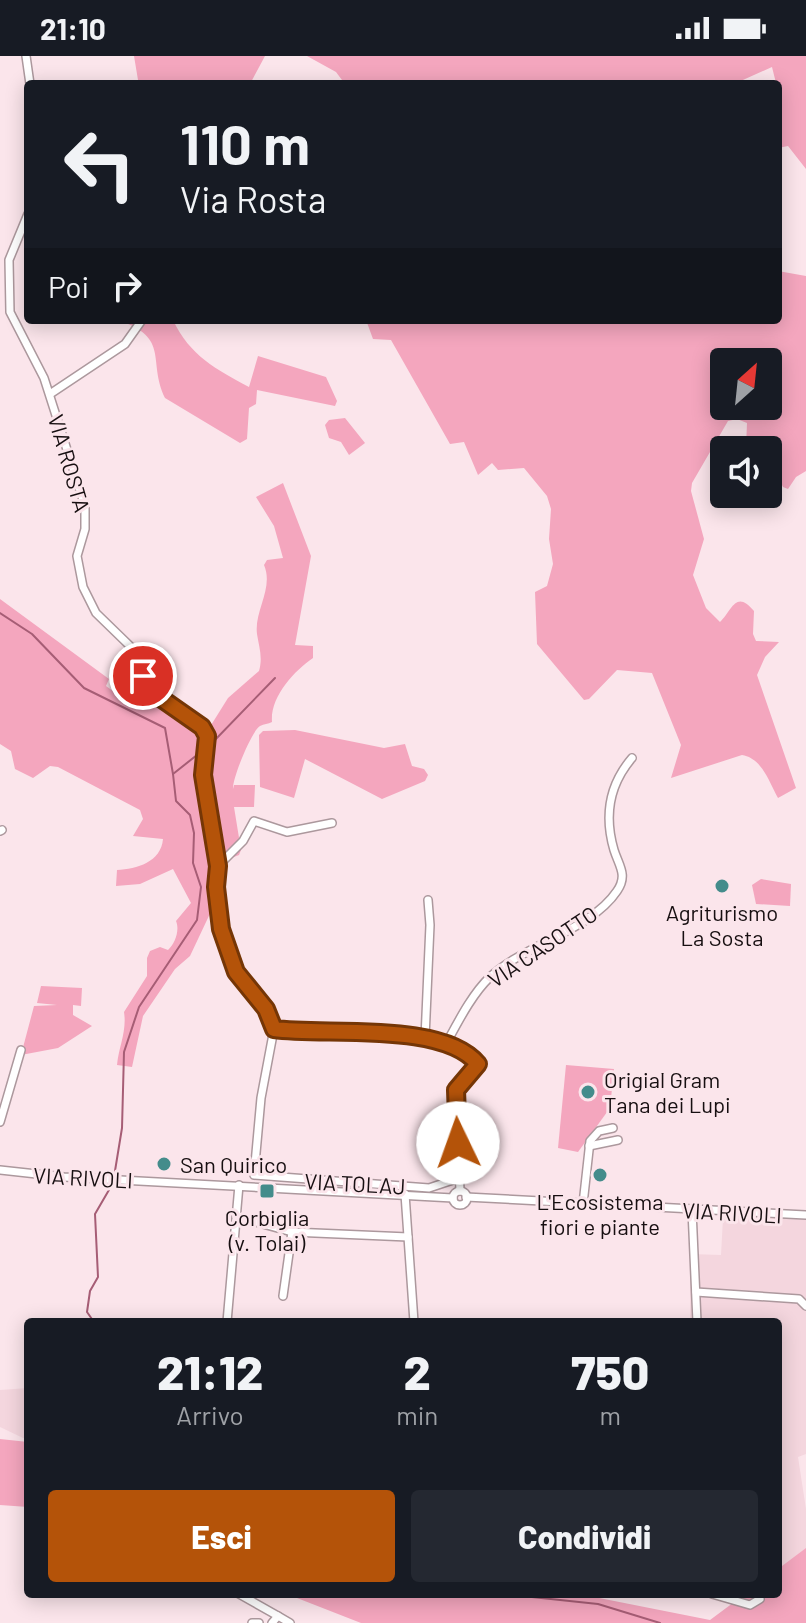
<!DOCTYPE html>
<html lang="it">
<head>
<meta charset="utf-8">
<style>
  body { margin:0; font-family:Barlow,sans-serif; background:#242831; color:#f1f3f6; height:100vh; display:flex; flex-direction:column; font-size:30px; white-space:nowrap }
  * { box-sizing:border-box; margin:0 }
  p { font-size:26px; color:#9ea1a6 }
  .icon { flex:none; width:44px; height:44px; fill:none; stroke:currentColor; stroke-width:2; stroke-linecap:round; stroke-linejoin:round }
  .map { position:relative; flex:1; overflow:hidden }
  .panel { position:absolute; left:24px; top:1262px; width:758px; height:280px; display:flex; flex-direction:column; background:#171b24; border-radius:8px; box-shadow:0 4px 20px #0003 }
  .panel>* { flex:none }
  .hud { position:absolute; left:24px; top:24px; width:758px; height:244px; border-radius:8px; box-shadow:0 4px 20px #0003; background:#171b24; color:#f1f3f6; overflow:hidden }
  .needle { width:52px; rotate:27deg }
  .buttons { position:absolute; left:710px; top:292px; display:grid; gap:16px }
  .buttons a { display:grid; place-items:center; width:72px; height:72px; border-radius:8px; background:#171b24; box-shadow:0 4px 20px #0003; font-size:40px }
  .pin { position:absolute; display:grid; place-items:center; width:68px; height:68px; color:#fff; margin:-34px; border:4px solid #fff; border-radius:50%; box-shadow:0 2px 8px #0007 }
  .me { position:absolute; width:88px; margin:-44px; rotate:357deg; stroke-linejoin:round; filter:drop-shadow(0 0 6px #0008) }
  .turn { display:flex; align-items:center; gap:28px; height:168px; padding:0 24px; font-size:36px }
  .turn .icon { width:104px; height:104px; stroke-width:2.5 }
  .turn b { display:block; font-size:56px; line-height:68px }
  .then { display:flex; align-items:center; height:76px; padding:0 24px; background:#0003; gap:16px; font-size:30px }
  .eta { display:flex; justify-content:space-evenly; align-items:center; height:136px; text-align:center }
  .eta b { font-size:48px; font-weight:800; line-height:56px }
  .button { display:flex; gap:16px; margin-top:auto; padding:16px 24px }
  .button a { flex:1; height:92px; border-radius:8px; background:#b45309; color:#fff; font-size:32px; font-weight:800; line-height:92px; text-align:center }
  .button a+a { background:#242831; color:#f1f3f6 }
  .status { display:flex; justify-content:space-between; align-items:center; height:56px; padding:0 40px; background:#171b24; direction:ltr }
  .status svg { height:22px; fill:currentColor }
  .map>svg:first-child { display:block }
  .built { fill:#f4d6de }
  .green { fill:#f4a6be; fill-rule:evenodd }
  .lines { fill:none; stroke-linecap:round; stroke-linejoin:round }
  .stream { stroke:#a65d75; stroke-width:2 }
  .minor-casing { stroke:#ac989d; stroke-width:10 }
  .minor { stroke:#fff; stroke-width:7 }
  .route-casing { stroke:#753606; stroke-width:20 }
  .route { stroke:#b45309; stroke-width:14 }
  .poi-dot { fill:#448c8b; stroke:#fbe5eb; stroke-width:3 }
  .labels { text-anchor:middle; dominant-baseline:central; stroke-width:6; stroke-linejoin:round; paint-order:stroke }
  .street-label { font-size:22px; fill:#170f11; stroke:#fbe5eb }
  .poi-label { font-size:22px; fill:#170f11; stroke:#fbe5eb }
</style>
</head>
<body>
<div class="status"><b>21:10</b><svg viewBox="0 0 49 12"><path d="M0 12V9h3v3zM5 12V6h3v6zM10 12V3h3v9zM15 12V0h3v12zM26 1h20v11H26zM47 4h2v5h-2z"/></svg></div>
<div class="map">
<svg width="806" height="1567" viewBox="0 0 806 1567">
  <rect width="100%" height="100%" fill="#fbe5eb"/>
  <g class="built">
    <polygon points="755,1152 806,1157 806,1398 798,1401 806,1453 806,1502 778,1533 778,1266 690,1266 690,1198 721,1199 723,1162"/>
    <polygon points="28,1332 28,1382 23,1382 0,1371 0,1334"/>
  </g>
  <g class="green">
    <polygon points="134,0 265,0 250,28 129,28 138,24"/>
    <polygon points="307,0 806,0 806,113 788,90 778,92 779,39 772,11 734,28 345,28 336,16"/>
    <path d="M778,215L806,220V415L796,421L788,433L783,431L768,402V394L746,391L747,367L737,363L728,365L692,427L691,435L704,483L693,519L706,552L720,566C732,554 736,533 754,555L753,578L756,585L779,586L765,601L757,619L796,732L778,742C769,726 762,702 742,699L671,722L681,689L652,617L617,614L589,643L584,644L537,588L535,536L547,530L553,508L549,483L551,453L547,440L524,412L498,414L492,407L478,419L464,386L450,388L391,284L373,283L366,264H778ZM724,306H768V350H724Z"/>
    <path d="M118,264H173C190,300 216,313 249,331L258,300L326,321L337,345L335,350L257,334L256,348L249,352L247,383L240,387L165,342C147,304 171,282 118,264Z"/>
    <polygon points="345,362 365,387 349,399 341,386 329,382 325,369 329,364"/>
    <path d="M283,427L311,500L295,589L313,590V602C294,615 270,641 272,666C268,668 264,668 260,670C252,674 232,723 233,733L234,729H255L254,751H234L241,794L239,799L221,806L207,723L208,674L228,642L259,615C263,601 259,591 257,578C254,555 274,532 264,509L267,504L283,502L274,470L256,441Z"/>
    <path d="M0,543L109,623L106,630C124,644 131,644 152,637L206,681L202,719L216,808L215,847L190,900L175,913L143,960L132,1011L117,1009C119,990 127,975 124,956L147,920V902L150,895L160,891L168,894C175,888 180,874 176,865L191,847L173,813L140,828L116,830L117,814C137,813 161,806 163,783L133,780L143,763L140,754L58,711L50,710L33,722L15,713L11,695L0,688Z"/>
    <polygon points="295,674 384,692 405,688 412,710 424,713 428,719 425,725 382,743 305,703 294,742 260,731 259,679 263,675"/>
    <polygon points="761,823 791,828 790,850 756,848 752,829"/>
    <polygon points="41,930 82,932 81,950 73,949 73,959 92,970 58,992 21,999 34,950 57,949 37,947"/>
    <polygon points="566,1009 614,1013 610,1052 578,1096 558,1092"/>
    <polygon points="0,1383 28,1386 28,1451 0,1449"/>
    <polygon points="806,1492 806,1567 361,1567 297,1542 298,1538 579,1538 710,1564 745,1538 778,1538 778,1513"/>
  </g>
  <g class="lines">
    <g class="stream">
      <polyline points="0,557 32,578 84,632 165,672 173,718"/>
      <polyline points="213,686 275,622"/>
      <polyline points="114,1121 122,1072 124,996 139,951 197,864 201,831 193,807 194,777 190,759 176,745 173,718 202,695"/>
      <polyline points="94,1266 87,1256 90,1235 98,1221 95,1158 113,1127"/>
      <polyline points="503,1538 598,1548 660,1567"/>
    </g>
    <g class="minor-casing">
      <g id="minor">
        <polyline points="26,0 30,28"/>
        <polyline points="28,158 9,204 10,256 44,322 85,450 85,473 77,500 83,531 96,557 131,591 149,629 177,656 202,671 207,680 203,719 218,810 216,831 221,873 236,916 266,953 274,973"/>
        <polyline points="50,338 125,288 142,264"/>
        <polyline points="0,775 2,774"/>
        <polyline points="218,810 243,785 254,765 287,776 332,767"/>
        <polyline points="274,973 261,1042 254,1119 429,1132 459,1122"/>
        <polyline points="274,973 425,982 446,988 474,1004 477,1011 456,1034 460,1135"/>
        <polyline points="425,982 430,869 428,844"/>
        <path d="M446,988C458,966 472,938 490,921C524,889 591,874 617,835C628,819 619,810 614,794C604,760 609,729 632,702"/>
        <polyline points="0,1066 21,994"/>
        <polyline points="589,1090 618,1084"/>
        <polyline points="0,1114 64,1121 453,1142"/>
        <circle cx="460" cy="1142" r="7"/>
        <polyline points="405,1138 414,1266"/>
        <polyline points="466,1141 806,1159"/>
        <polyline points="583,1148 590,1085 599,1075 613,1072"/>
        <polyline points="692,1154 697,1266"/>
        <polyline points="238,1161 292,1176 408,1181"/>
        <polyline points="696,1236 799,1243 806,1250"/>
        <polyline points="283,1240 292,1176"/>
        <polyline points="227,1266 239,1129"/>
        <polyline points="239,1538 278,1560 272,1567"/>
        <polyline points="712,1538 750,1549 760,1543"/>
        <polyline points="278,1560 290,1567"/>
        <polyline points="252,1567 259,1567"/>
      </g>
    </g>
    <use href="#minor" class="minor"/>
  </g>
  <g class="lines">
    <g class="route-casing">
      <path id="route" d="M143,620L162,643L202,671L207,680L203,719L218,810L216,831L221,873L236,916L266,953L274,973C326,980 443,965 478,1008L456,1034L458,1087"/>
    </g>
    <use href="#route" class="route"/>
  </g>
  <g class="poi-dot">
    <circle cx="722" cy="830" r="8"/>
    <circle cx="588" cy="1036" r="8"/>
    <circle cx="164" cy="1108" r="8"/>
    <circle cx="600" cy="1119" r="8"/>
    <rect x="259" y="1127" width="16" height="16" rx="4"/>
  </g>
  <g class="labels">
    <g class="street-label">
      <text transform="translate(70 407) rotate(74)">VIA ROSTA</text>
      <text transform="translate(542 890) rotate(-34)">VIA CASOTTO</text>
      <text transform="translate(83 1121) rotate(3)">VIA RIVOLI</text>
      <text transform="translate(355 1127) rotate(3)">VIA TOLAJ</text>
      <text transform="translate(732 1156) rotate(3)">VIA RIVOLI</text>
    </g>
    <g class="poi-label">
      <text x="722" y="856">Agriturismo<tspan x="722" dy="25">La Sosta</tspan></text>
      <text x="604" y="1023" text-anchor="start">Origial Gram<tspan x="604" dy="25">Tana dei Lupi</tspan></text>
      <text x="180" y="1108" text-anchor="start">San Quirico</text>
      <text x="600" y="1145">L'Ecosistema<tspan x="600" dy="25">fiori e piante</tspan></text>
      <text x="267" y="1161">Corbiglia<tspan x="267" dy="25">(v. Tolai)</tspan></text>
    </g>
  </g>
</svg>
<div class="buttons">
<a><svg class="needle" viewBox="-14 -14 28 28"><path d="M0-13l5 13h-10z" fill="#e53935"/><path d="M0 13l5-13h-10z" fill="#9ea1a6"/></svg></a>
<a><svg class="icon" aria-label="sound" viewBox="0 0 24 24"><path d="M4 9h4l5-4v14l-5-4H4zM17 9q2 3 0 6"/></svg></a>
</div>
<div class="pin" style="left:143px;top:620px;background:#d93025"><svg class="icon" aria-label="arrive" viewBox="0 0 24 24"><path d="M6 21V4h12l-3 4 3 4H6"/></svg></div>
<svg class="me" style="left:458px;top:1087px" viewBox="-20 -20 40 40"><circle r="19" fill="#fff"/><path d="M0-13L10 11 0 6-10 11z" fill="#b45309"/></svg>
<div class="hud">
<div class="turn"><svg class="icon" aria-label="left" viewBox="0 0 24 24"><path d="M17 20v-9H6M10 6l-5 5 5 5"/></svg><div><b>110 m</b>Via Rosta</div></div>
<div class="then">Poi<svg class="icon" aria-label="right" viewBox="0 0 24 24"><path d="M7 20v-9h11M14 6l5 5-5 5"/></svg></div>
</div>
<section class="panel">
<div class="eta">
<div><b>21:12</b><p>Arrivo</p></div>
<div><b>2</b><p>min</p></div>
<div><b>750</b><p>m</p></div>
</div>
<div class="button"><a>Esci</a><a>Condividi</a></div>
</section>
</div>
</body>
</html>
